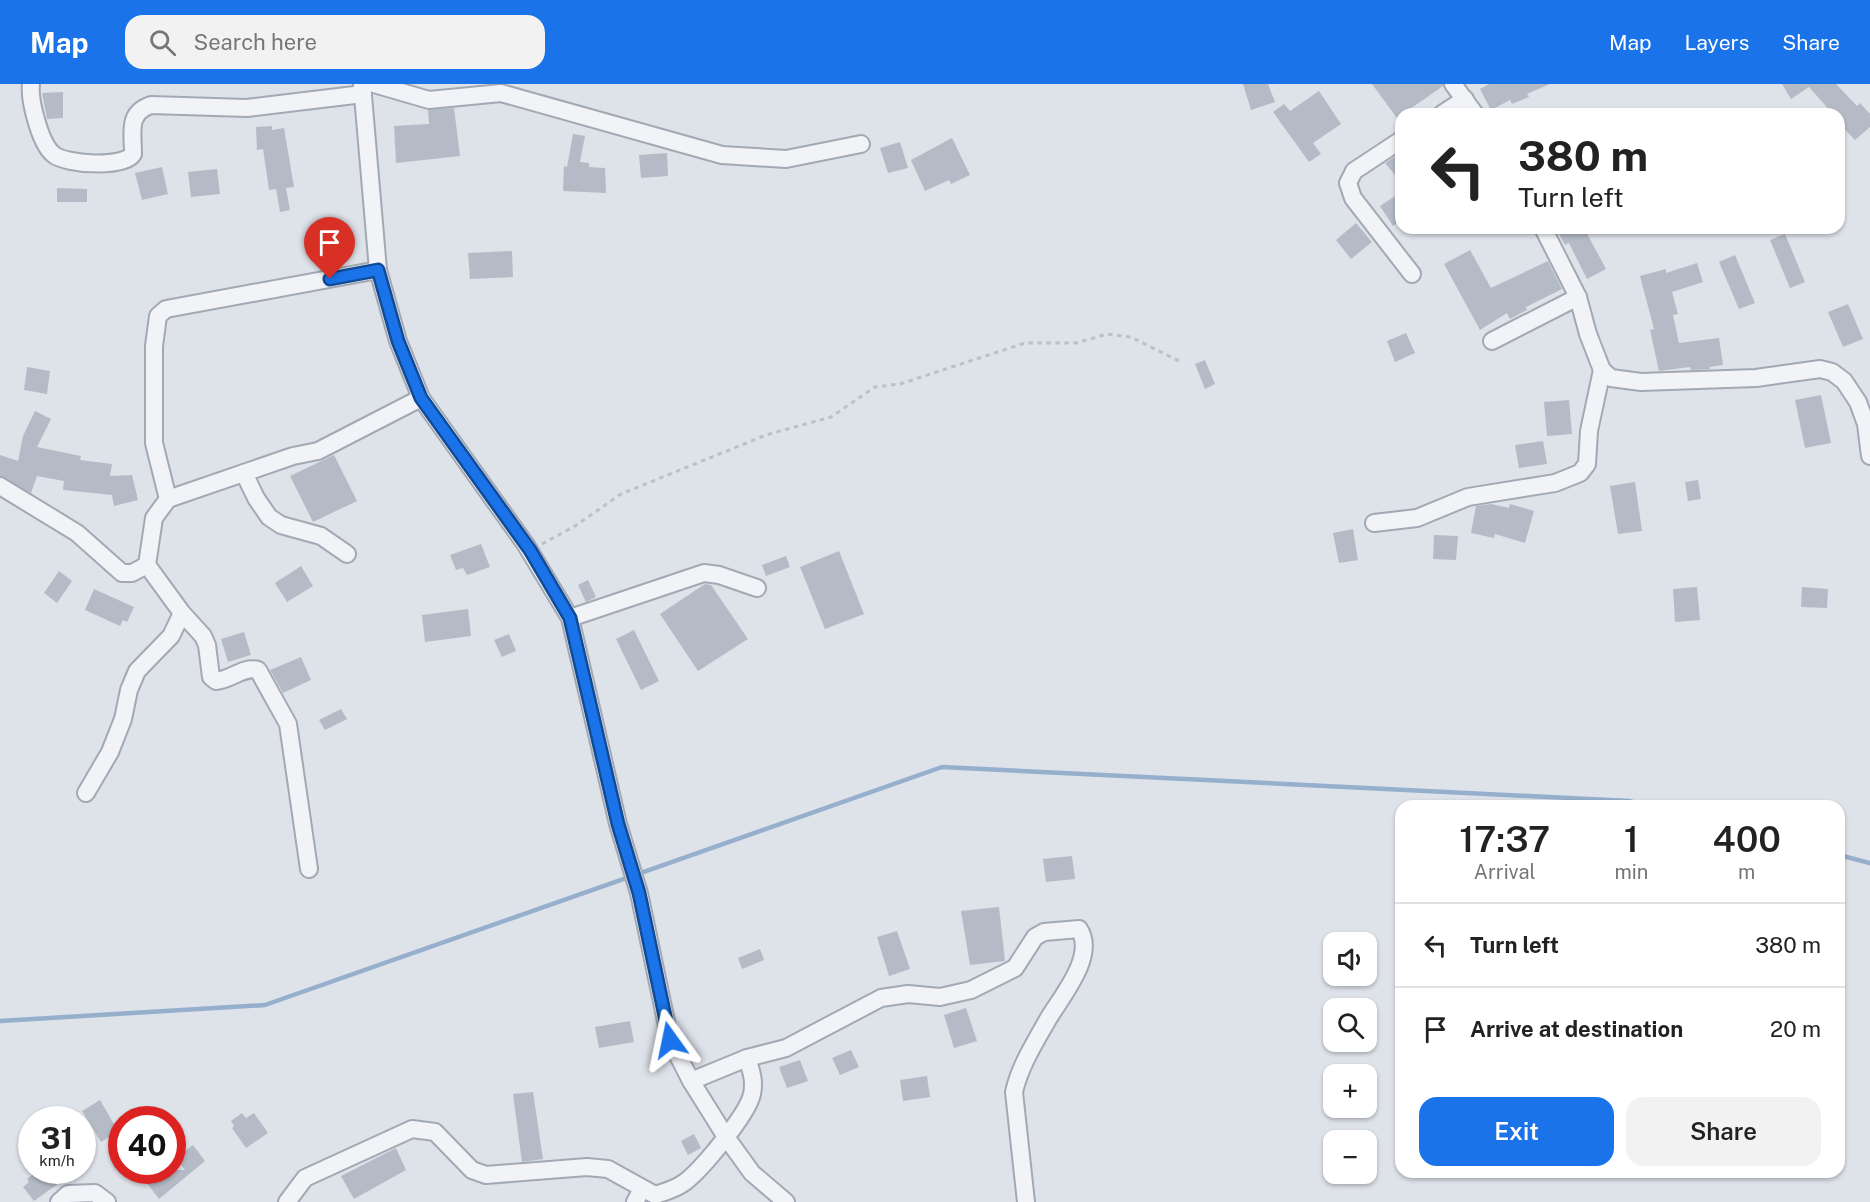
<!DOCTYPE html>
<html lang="en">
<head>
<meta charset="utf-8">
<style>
  body { margin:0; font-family:"Public Sans",sans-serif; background:#f2f2f2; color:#222; height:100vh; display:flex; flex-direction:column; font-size:22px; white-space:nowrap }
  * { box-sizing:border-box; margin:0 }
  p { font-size:20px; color:#767676 }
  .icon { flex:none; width:33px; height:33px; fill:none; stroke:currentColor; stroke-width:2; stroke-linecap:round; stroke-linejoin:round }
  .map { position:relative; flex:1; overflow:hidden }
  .details { position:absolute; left:1395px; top:716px; width:450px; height:378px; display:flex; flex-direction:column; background:#fff; border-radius:18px; box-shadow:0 2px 4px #0004 }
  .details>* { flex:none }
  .guide { position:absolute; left:1395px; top:24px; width:450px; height:126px; border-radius:18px; box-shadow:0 2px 4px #0004; background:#fff; color:#222; overflow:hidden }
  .controls { position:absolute; left:1323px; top:848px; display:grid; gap:12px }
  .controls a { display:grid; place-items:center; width:54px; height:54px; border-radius:12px; background:#fff; box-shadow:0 2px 4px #0004; font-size:30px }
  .speed { position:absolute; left:18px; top:1022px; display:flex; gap:12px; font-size:30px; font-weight:700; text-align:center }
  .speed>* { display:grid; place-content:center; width:78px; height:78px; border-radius:50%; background:#fff; box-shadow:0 2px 4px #0004; line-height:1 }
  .speed small { font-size:15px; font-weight:400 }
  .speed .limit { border:9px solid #d22; background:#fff; color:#111 }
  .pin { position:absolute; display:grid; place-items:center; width:51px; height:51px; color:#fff; margin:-62px -26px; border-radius:50% 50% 50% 0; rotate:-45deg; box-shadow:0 0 6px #0007 }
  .pin .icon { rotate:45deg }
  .me { position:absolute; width:66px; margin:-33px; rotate:348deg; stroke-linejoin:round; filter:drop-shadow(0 0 4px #0008) }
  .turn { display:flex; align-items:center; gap:21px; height:126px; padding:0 24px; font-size:27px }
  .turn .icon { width:78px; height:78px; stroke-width:2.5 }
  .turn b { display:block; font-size:42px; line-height:51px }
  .eta { display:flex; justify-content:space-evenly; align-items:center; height:102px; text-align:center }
  .eta b { font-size:36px; font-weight:600; line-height:42px }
  .action { display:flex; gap:12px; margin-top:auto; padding:12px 24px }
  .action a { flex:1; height:69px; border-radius:18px; background:#1a73e8; color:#fff; font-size:24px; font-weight:600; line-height:69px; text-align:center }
  .action a+a { background:#f2f2f2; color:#222 }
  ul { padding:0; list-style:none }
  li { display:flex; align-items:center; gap:18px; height:84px; padding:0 24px; border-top:2px solid #e0e0e0 }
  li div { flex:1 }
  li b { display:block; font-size:22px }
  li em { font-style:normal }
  header { display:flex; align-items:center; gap:36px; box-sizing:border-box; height:84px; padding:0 30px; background:#1a73e8; color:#fff }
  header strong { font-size:28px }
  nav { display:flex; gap:33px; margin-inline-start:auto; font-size:21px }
  .search { width:420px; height:54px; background:#f2f2f2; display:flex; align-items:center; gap:15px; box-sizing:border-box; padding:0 21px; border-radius:18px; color:#767676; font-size:22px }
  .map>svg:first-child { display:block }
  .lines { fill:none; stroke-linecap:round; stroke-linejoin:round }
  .stream { stroke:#95afcc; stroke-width:4.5 }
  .building { fill:#b5bbc6 }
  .minor-casing { stroke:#a3a9b3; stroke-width:20 }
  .path { stroke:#bcc0c8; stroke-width:3; stroke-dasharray:4.5 4.5; stroke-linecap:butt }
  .minor { stroke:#f1f3f7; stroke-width:16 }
  .route-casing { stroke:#114b97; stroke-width:15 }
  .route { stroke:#1a73e8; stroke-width:10 }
</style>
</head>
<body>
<header>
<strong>Map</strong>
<div class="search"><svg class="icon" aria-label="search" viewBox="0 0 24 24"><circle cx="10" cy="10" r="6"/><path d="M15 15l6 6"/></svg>Search here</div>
<nav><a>Map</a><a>Layers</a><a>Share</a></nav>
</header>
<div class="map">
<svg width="1870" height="1118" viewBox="0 0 1870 1118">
  <rect width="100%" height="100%" fill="#dee2e9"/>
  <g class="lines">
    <g class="stream">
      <polyline points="1839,771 1870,779"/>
      <polyline points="0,937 265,921 942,683 1629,717 1646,722"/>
    </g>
  </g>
  <g class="building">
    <polygon points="1243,0 1268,0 1275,18 1251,26"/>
    <polygon points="1372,0 1443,0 1443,2 1397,34"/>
    <polygon points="1489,0 1550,0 1527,10 1529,13 1512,20 1510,16 1491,26 1480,5"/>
    <polygon points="1782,0 1836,0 1857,22 1860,19 1870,30 1870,43 1855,56 1839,39 1839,30 1833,30 1809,3 1791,15"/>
    <polygon points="1319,7 1341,40 1313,59 1321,70 1309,78 1273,28 1284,20 1290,27"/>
    <polygon points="63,8 63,34 47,35 42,9"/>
    <polygon points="454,24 460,72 396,79 394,42 429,40 428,26"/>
    <polygon points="272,42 272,46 284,44 294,103 286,104 290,126 280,128 276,105 269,106 263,65 257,66 256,43"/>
    <polygon points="573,50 585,52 580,78 589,79 589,83 605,84 606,109 563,107 564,82 567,83"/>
    <polygon points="952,54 970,91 951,100 949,96 925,107 911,76"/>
    <polygon points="900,58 908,84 888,89 880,64"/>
    <polygon points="667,69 668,92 641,94 639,71"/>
    <polygon points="1401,69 1401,98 1385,79"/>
    <polygon points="162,83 168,110 142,116 135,89"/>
    <polygon points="217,85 220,110 191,113 188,88"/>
    <polygon points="57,104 87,105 87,118 57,118"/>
    <polygon points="1401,108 1401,136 1393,142 1380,122"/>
    <polygon points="1356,139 1372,158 1351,175 1336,156"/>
    <polygon points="1556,144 1584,144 1606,185 1587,195 1569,159 1565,161"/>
    <polygon points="1785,150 1805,198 1790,204 1770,156"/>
    <polygon points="1470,166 1491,204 1548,177 1562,205 1526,223 1527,226 1510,235 1507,229 1480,246 1444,180"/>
    <polygon points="512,167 513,193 470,195 468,169"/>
    <polygon points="1735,171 1755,219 1739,225 1719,178"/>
    <polygon points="1697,179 1703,198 1672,208 1678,230 1673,231 1679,259 1719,254 1723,281 1710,283 1710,285 1691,286 1690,283 1659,287 1650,246 1654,245 1640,192 1666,185 1666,189"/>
    <polygon points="1848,220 1863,255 1843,263 1828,228"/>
    <polygon points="1406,249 1415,269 1395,278 1387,257"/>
    <polygon points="1205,276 1215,300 1205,305 1195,280"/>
    <polygon points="27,283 50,287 47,310 24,306"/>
    <polygon points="1821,311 1831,359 1805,364 1795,316"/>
    <polygon points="1569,316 1572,350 1547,352 1544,318"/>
    <polygon points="35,327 51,335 37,363 81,372 80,376 112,380 110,392 132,391 138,416 114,422 112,411 63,406 64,397 37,392 31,409 0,392 0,371 18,377 23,352"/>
    <polygon points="1543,357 1547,380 1519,384 1515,361"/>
    <polygon points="334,371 357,417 313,438 290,392"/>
    <polygon points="1698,396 1701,415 1688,417 1685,398"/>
    <polygon points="1635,398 1642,447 1618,450 1610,402"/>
    <polygon points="1491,420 1509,424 1510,420 1534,427 1525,459 1495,450 1494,454 1471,449 1476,422"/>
    <polygon points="1353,445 1358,476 1339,479 1333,449"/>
    <polygon points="1434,451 1458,452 1456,476 1433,475"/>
    <polygon points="481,460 490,483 467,491 463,484 456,486 450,471"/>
    <polygon points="839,467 864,530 825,545 800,483"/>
    <polygon points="786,472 790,483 766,492 762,481"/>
    <polygon points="301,482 313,502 287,518 275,499"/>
    <polygon points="59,487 72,497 57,519 44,509"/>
    <polygon points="588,496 596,513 586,518 578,501"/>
    <polygon points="705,500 711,501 748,555 698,587 660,530"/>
    <polygon points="1697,503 1700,536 1675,538 1673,505"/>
    <polygon points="1802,503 1828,505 1827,524 1801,523"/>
    <polygon points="94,505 134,523 127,538 123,536 120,542 85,526"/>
    <polygon points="468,525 471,552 425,558 422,531"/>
    <polygon points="634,546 659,597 641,606 616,555"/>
    <polygon points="244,548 251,571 228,578 221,555"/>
    <polygon points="509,550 516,567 502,573 494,556"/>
    <polygon points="301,573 311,596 283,609 270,586"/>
    <polygon points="341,625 347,635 325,646 319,636"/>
    <polygon points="1072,772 1075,795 1046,798 1043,775"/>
    <polygon points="999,823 1005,877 970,881 961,827"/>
    <polygon points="897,847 910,885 889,892 877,853"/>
    <polygon points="760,865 764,876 742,885 738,874"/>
    <polygon points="966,924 977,957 954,964 944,931"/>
    <polygon points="630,937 634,958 599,964 595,943"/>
    <polygon points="851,966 859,983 840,991 832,974"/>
    <polygon points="800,976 808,997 787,1004 779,983"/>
    <polygon points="927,992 930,1013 903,1017 900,996"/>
    <polygon points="533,1008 543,1075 522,1078 513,1010"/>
    <polygon points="100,1016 118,1047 101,1058 82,1027"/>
    <polygon points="242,1029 246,1034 254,1029 268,1049 246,1064 232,1044 234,1042 231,1037"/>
    <polygon points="694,1050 701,1064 688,1071 681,1057"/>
    <polygon points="193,1061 205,1077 159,1115 137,1086 185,1086 176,1074"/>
    <polygon points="396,1064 406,1086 354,1115 341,1092"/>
    <polygon points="39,1086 50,1086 59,1099 34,1117 23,1103 29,1098 27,1095"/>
  </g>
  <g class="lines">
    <g class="minor-casing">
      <g id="minor">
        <path d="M31,0C29,16 40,59 53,70C65,81 124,84 133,70C133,48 127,29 151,21L247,24L363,10"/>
        <polyline points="362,0 378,186 398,257 421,314 526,461 570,534 618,740 639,809 670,956 691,997 726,1053 752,1089 786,1118"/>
        <polyline points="374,0 429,16 501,9 722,71 786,75 861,60"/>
        <polyline points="1453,0 1475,30"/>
        <polyline points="1442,30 1465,15"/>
        <polyline points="1401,56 1354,87 1348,99 1353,114 1412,190"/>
        <polyline points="1543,144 1578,213 1588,250 1602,286 1611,294 1641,298 1756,294 1820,285 1832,288 1844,297 1858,318 1866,340 1870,372"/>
        <polyline points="1492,257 1578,213"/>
        <polyline points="244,389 256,414 269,433 281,441 321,452 347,470"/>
        <polyline points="0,402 77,449 122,489 132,489 147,481 154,434 168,415 293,372 318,367 421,314"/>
        <polyline points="168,415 154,359 154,262 158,232 166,225 378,186"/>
        <polyline points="1374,439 1417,434 1468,413 1555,399 1580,389 1587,380 1589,347 1602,286"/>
        <path d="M147,481L182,529L203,552L207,561L211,593L216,597C231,596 243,582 258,586L288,640L309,785"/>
        <polyline points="570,534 704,489 719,491 757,504"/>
        <polyline points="86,709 110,668 123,635 129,606 137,587 171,552 182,529"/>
        <path d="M691,997L747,974L786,964L881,914L908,910L940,913L971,906L1015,884L1035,853L1044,848L1079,845C1097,872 1060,914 1047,937C1034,960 1020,982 1014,1008L1026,1118"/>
        <polyline points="59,1118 68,1110 95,1109 107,1118"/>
        <path d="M287,1118L305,1094L412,1045L435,1048L472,1086L486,1091L587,1083L608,1085L655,1111C665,1108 676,1105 685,1098C702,1085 748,1030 752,1010C755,997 751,986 747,974"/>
        <polyline points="635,1118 642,1105"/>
      </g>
    </g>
    <polyline class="path" points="542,460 575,442 621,410 766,351 831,333 875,303 900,300 1025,259 1076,259 1107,250 1131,253 1181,278"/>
    <use href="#minor" class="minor"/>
  </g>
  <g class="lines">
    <g class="route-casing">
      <polyline id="route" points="330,195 378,186 398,257 421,314 530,466 570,534 618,740 639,809 670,956"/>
    </g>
    <use href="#route" class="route"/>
  </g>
</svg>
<div class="controls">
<a><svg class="icon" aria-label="sound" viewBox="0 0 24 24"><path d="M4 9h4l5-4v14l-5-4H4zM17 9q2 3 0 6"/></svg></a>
<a><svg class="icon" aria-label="search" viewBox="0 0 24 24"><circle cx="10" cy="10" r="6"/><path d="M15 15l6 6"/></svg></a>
<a>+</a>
<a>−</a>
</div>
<div class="speed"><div>31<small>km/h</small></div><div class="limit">40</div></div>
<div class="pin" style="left:330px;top:195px;background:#d93025"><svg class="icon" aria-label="arrive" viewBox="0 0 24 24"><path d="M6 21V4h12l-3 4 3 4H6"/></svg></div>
<svg class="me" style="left:670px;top:956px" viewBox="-20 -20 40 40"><path d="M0-17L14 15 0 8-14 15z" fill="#1a73e8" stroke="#fff" stroke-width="4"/></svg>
<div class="guide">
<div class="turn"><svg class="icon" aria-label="left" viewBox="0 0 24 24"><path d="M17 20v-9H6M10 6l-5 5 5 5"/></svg><div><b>380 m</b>Turn left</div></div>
</div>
<section class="details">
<div class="eta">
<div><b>17:37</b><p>Arrival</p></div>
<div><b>1</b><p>min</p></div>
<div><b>400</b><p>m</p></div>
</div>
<ul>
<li><svg class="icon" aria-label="left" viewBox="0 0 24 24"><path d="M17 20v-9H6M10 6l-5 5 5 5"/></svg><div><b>Turn left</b></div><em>380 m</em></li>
<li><svg class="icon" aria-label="arrive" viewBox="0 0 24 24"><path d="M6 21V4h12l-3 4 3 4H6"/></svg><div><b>Arrive at destination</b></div><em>20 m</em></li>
</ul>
<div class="action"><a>Exit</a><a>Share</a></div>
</section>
</div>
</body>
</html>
